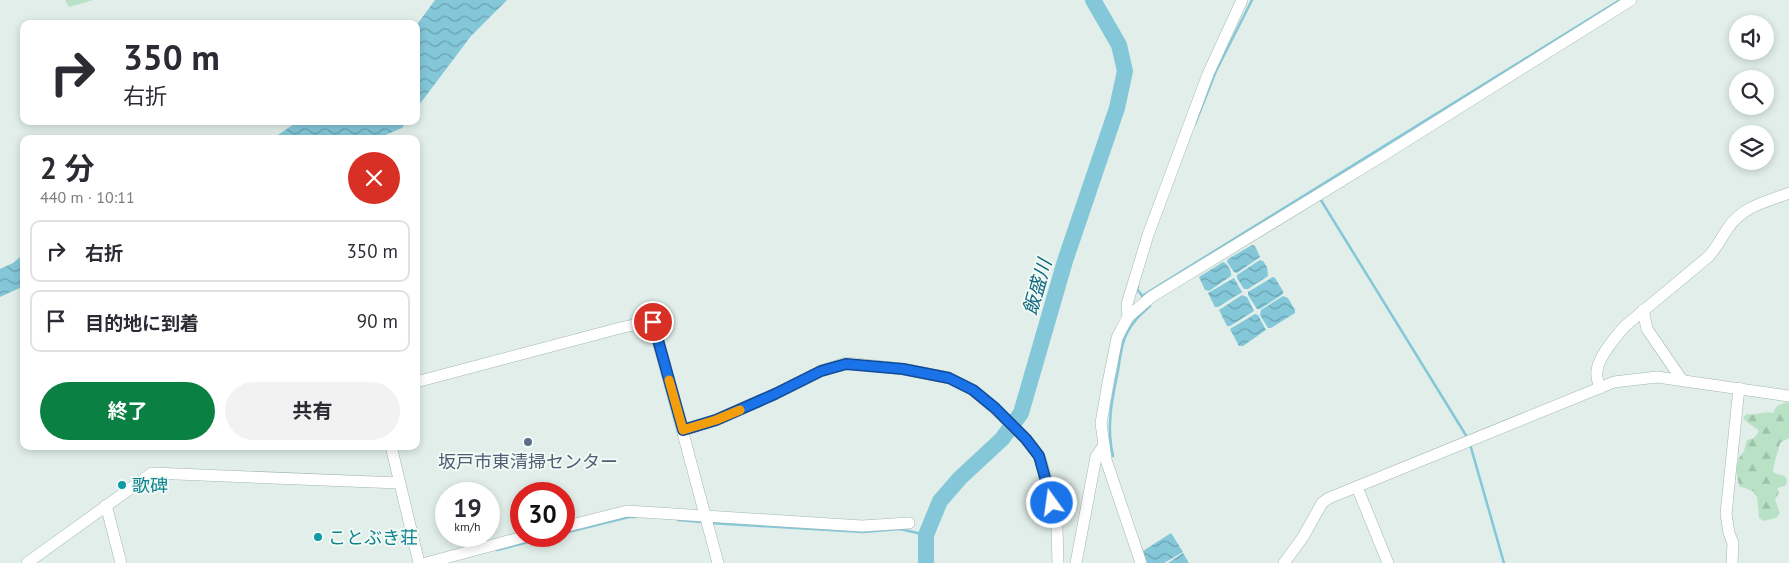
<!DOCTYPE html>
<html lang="ja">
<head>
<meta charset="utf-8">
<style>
  body { margin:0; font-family:"PT Sans","Noto Sans JP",sans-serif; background:#f2f2f3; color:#2b2b33; height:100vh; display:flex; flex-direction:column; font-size:19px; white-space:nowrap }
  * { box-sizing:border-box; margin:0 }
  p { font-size:16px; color:#7c7c81 }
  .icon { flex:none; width:28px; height:28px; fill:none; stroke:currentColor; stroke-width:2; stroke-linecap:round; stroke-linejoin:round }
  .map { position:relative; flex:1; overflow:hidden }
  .panel { position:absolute; left:20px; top:135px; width:400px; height:315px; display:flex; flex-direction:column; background:#fff; border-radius:10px; box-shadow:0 2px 8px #0003 }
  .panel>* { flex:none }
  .guide { position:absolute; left:20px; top:20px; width:400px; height:105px; border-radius:10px; box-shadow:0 2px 8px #0003; background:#fff; color:#2b2b33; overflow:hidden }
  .tools { position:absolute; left:1729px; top:15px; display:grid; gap:10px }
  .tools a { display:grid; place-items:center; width:45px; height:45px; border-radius:50%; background:#fff; box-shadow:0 2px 8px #0003; font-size:25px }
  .speed { position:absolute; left:435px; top:482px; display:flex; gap:10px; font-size:25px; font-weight:700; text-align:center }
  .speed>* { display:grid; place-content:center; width:65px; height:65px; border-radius:50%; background:#fff; box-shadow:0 2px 8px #0003; line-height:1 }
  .speed small { font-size:12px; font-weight:400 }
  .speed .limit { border:8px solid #d22; background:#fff; color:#111 }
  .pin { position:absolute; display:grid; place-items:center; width:42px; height:42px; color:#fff; margin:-21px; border:2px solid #fff; border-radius:50%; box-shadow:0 1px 5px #0007 }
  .me { position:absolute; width:55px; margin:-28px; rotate:346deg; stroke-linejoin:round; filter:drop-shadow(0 0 4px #0008) }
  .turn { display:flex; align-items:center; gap:18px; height:105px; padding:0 20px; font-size:22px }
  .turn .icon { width:65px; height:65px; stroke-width:2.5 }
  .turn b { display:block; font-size:35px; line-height:42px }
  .round { display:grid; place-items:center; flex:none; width:52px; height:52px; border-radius:26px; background:#f2f2f3 }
  .summary { display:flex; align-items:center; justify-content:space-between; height:85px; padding:0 20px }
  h1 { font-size:30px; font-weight:700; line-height:38px }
  .primary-button { display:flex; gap:10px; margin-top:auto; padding:10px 20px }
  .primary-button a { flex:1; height:58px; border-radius:30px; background:#0b8043; color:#fff; font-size:20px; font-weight:700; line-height:58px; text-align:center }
  .primary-button a+a { background:#f2f2f3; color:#2b2b33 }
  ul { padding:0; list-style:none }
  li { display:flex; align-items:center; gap:15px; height:62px; margin:0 10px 8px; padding:0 10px; border:2px solid #e1e1e2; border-radius:10px }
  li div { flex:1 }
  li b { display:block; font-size:19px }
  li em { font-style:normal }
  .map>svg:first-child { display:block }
  .forest { fill:url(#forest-firs) }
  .park { fill:#b8e1c5 }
  .water { fill:url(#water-waves) }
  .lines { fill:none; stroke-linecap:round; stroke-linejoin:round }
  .stream { stroke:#83c7d9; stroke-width:2.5 }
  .river { stroke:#83c7d9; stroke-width:16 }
  .minor-casing { stroke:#a3b7b1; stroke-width:12 }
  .minor { stroke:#fff; stroke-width:11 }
  .route-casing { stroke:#114b97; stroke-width:12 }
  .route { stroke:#1a73e8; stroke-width:9 }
  .slow { stroke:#f59e0b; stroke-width:9 }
  .service-dot { fill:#5c6f8a; stroke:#f2faf6; stroke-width:2 }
  .culture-dot { fill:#0f9aa8; stroke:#f2faf6; stroke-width:2 }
  .labels { text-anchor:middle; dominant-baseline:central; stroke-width:4; stroke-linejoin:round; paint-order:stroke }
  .service-label { font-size:18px; fill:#4e5e75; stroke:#f2faf6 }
  .culture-label { font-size:18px; fill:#0d838f; stroke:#f2faf6; text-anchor:start }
  .water-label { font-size:19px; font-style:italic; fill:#126a84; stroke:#f2faf6 }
</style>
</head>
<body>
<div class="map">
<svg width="1789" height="563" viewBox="0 0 1789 563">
  <defs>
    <pattern id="forest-firs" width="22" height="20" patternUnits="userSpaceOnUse" patternTransform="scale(1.25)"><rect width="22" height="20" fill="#b8e1c5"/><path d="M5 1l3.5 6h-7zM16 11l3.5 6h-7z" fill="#9ec2aa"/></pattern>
    <pattern id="water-waves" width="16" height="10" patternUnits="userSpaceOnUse" patternTransform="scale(1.25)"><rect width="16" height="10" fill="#83c7d9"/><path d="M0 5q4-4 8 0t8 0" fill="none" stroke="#6ba3b1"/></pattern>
  </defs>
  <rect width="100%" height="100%" fill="#e1eee9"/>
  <path class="forest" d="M1787,402L1789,403V438L1780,443C1778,453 1774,461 1773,472C1778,476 1782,474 1786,477L1787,482L1785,486L1779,487L1777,489L1779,492L1775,500L1780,513L1776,518L1764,521L1759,518L1757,497L1753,491L1739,486L1736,468L1739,458L1744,451L1747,440L1754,438L1759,431C1754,426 1748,424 1743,418L1747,414C1756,416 1763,411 1773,413L1777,406Z"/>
  <polygon class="park" points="65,0 93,0 69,7"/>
  <g class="water">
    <polygon points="435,0 507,0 471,36 416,109 416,26"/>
    <polygon points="320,121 407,121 402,128 376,139 272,139 294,124"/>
    <polygon points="1252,245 1255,246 1260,257 1237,273 1234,272 1227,262 1228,259"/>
    <polygon points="24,254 24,286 0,297 0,269 13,263"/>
    <polygon points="1260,260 1263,261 1267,267 1268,276 1248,289 1244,289 1237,278 1237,275"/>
    <path d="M1223,262C1227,263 1232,271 1231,276L1209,291L1205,290L1199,277Z"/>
    <polygon points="1273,277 1275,278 1283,291 1283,294 1260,309 1257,309 1248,295 1248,292"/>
    <polygon points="1234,278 1242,292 1218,307 1215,307 1208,293"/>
    <polygon points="1242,295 1247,297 1254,311 1230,326 1227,326 1219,310"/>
    <polygon points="1283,296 1288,298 1295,310 1295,313 1271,328 1268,328 1260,315 1261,310"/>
    <polygon points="1255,314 1258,315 1266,330 1243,346 1239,346 1230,329"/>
    <polygon points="1171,533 1183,552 1164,563 1147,563 1143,551"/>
    <polygon points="1183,553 1189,563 1168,563"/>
  </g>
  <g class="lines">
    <g class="stream">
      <polyline points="1195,124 1216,71 1252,0"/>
      <polyline points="1319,197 1467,437"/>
      <polyline points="1138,287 1137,289 1143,297"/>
      <polyline points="1142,296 1620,0"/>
      <polyline points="1470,444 1504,563"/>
      <path d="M1113,456C1106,427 1112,399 1118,371C1120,358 1121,344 1127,333C1132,322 1141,314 1150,306L1147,303"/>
      <polyline points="678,520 702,522"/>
      <polyline points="710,523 863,532 900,529 926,535"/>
      <polyline points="564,533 629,517 635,517"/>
      <polyline points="497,550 552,536"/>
    </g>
    <polyline class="river" points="926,563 926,535 940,501 960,478 1002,439 1021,413 1065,261 1117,108 1125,71 1119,45 1093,0"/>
    <g class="minor-casing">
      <g id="minor">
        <polyline points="1643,310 1647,329 1682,380"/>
        <polyline points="1128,317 1127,304 1148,235 1208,74 1242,0"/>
        <polyline points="416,382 620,328 647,322 653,322 718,563"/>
        <path d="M1600,388C1598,382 1596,377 1597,371C1598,358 1616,336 1625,326L1708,257C1717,248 1721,238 1728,228C1743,206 1766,202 1789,193"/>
        <polyline points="683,430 716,420 775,394 821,371 846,363 903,369 949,378 973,390 995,409 1026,439 1039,456 1045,474 1057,528 1058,563"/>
        <polyline points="391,446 419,563"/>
        <polyline points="1357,487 1388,563"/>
        <polyline points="106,505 121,563"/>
        <polyline points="564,527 627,511 862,526 909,523"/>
        <polyline points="27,563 152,473 399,483"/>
        <polyline points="426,563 527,536"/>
        <polyline points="1076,563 1096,457 1104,445"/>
        <polyline points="1141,563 1106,460 1101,423 1108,383 1117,338 1122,328 1128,317 1151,297 1382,156 1631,0"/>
        <polyline points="1284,563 1303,537 1322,503 1329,498 1614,382 1657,377 1789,396"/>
        <polyline points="1732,563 1733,543 1729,533 1726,514 1739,388"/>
      </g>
    </g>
    <use href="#minor" class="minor"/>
  </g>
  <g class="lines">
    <g class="route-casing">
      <polyline id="route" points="653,322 683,430 716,420 775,394 821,371 846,364 903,369 949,378 973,390 995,408 1026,439 1039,456 1052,503"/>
    </g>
    <use href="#route" class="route"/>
    <polyline class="slow" points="669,380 683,430 716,420 740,410"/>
  </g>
  <circle class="service-dot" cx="528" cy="442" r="5"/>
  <g class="culture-dot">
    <circle cx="122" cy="485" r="5"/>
    <circle cx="318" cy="537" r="5"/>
  </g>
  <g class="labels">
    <g class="service-label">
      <text x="528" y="461">坂戸市東清掃センター</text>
    </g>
    <g class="culture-label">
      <text x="132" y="485">歌碑</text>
      <text x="328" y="537">ことぶき荘</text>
    </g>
    <g class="water-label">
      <text transform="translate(1037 287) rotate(-74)">飯盛川</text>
    </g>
  </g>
</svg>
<div class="tools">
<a><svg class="icon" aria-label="sound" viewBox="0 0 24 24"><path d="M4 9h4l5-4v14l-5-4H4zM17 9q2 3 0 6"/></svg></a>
<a><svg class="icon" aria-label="search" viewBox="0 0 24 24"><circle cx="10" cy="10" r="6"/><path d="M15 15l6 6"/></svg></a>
<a><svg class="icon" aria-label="layers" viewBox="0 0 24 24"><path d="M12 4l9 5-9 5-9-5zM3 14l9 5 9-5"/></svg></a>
</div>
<div class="speed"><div>19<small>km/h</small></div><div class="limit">30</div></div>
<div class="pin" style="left:653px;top:322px;background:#d93025"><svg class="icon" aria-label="arrive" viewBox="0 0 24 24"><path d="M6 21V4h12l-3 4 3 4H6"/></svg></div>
<svg class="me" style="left:1052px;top:503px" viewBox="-20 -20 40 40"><circle r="17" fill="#1a73e8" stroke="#fff" stroke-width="3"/><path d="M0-11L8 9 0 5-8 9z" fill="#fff"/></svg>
<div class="guide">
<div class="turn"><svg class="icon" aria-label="right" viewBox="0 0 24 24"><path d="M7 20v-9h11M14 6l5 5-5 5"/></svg><div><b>350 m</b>右折</div></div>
</div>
<section class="panel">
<div class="summary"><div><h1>2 分</h1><p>440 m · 10:11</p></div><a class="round" style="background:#d93025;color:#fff"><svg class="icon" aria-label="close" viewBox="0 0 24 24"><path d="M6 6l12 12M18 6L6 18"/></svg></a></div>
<ul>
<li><svg class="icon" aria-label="right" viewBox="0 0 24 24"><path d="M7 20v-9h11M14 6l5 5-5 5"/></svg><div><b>右折</b></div><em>350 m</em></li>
<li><svg class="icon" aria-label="arrive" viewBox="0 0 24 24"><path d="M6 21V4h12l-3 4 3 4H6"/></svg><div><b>目的地に到着</b></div><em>90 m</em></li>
</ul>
<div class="primary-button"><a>終了</a><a>共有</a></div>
</section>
</div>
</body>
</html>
